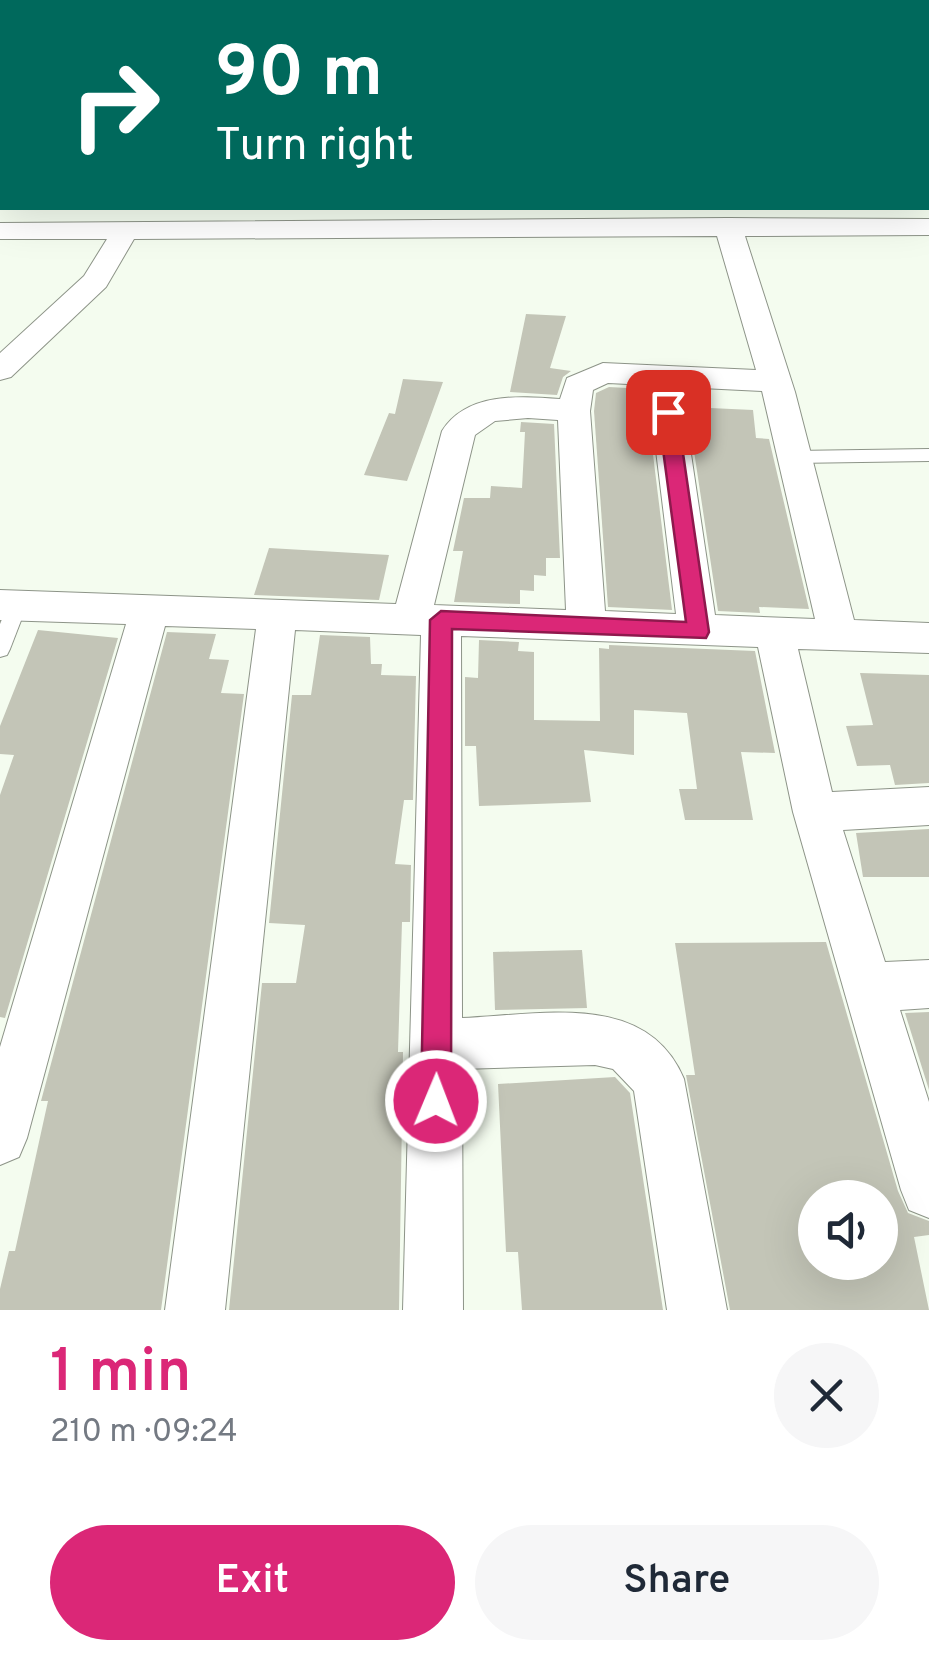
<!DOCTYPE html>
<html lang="en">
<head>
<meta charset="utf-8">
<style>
  body { margin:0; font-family:Overpass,sans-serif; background:#f6f6f7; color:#1f2937; height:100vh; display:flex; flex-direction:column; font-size:38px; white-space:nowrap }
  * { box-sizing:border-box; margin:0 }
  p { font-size:32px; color:#747a83 }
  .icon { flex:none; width:55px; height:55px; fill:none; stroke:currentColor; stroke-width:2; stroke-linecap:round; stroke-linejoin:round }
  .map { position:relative; height:1310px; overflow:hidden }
  .drawer { display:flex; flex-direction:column; background:#fff; flex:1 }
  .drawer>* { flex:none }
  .guide { position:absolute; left:0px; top:0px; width:930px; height:210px; box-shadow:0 10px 40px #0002; background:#00695c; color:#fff; overflow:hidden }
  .buttons { position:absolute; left:798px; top:1180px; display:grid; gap:20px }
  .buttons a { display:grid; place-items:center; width:100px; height:100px; border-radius:50%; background:#fff; box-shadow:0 10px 40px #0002; font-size:50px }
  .pin { position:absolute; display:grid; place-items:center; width:85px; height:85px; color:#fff; margin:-42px; border-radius:20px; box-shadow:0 5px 15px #0006 }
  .me { position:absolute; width:110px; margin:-55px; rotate:1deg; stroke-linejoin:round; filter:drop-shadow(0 0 8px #0008) }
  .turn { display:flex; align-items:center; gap:35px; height:210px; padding:0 50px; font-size:45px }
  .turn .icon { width:130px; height:130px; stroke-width:2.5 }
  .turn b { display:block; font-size:70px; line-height:85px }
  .round { display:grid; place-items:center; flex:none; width:105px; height:105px; border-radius:52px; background:#f6f6f7 }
  .headline { display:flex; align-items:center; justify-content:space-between; height:170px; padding:0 50px }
  h1 { font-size:60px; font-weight:600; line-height:75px; color:#db2777 }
  .button { display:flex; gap:20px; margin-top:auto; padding:20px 50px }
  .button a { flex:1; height:115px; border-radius:60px; background:#db2777; color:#fff; font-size:40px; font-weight:600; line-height:115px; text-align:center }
  .button a+a { background:#f6f6f7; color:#1f2937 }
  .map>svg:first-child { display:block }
  .building { fill:#c3c5b7; fill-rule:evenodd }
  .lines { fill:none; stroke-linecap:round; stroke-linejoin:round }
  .service-casing { stroke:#8d9488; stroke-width:2 }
  .minor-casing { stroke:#8d9488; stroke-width:2 }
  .tertiary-casing { stroke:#8d9488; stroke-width:52 }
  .service { fill:#fff; fill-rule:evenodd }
  .minor { fill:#fff; fill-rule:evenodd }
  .tertiary { stroke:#fff; stroke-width:50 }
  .route { fill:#db2777; stroke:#8e194d; stroke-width:2.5 }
</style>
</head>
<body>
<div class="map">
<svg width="929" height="1310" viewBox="0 0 929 1310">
  <rect width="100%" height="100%" fill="#f4fcef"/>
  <g class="building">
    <polygon points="526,314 566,316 550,368 571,371 563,377 557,395 510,392"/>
    <polygon points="403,379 443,382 407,481 364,475 389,413 395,414"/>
    <polygon points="609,387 645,389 672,610 608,607 594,411 596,393"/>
    <polygon points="685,391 710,392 710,408 753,410 756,438 769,439 809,609 759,607 760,613 718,611"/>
    <polygon points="521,422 554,424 560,558 546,558 546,576 534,575 534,591 520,590 520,604 454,602 463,551 453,551 464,498 490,498 491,486 522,488 525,432 520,432"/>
    <polygon points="269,548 389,555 379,600 254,595"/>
    <polygon points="38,630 118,638 5,1018 0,1017 0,795 14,755 0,754 0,726"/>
    <polygon points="167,632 216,634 209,659 229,660 221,693 244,694 161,1310 0,1310 0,1289 9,1251 15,1251 48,1101 41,1101"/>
    <polygon points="320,635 370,637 371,664 382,664 381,675 416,676 413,800 404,800 395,864 411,865 410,922 402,922 398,1052 403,1052 399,1310 229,1310 262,983 296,983 305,925 269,923 292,695 311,695"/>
    <polygon points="479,640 519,642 518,651 534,652 534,720 600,721 599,648 609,649 609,645 755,651 775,753 741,752 753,820 685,820 679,789 697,789 687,713 634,710 634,755 584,750 591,802 479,806 476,746 465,746 465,677 478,678"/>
    <polygon points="860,673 929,675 929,783 895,785 890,765 857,766 846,726 873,725"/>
    <polygon points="929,829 929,877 863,877 856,833"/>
    <path d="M826,942L898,1191L908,1213L929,1221V1235L914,1237L929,1310H730L686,1075H695L675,943ZM815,1198H880V1262H815Z"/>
    <polygon points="582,950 587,1008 495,1010 493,952"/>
    <polygon points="929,1012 929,1090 905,1013"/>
    <polygon points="615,1077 630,1093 663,1310 522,1310 518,1252 506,1252 498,1084"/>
  </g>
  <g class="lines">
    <g class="service-casing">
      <g id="service">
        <polygon points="476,0 569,0 570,2 475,2"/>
        <polygon points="929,449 929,461 794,463 785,457 794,451"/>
        <polygon points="17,598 27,605 10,649 7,655 0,657 0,624 10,600"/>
      </g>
    </g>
    <g class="minor-casing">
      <g id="minor">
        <polygon points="873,0 896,0 897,2 874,2"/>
        <polygon points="928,19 929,20 929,34 928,33"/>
        <path d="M728,218L929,219V235L745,236L795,392L854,620L929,623V653L798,649L832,792L929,787V825L843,830L885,962L929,960V1008L900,1010L929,1102V1218L909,1210L901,1190L793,812L758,647L461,636L462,1018C540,1015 647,990 684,1079L727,1310H667L634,1091L613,1069L595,1065L462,1069L463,1310H403L421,635L295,630L225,1310H165L256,629L165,626L27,1138L19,1157L0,1165V1047L126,624L0,620V590L396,604L442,431C467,392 519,396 560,399L567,378L603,363L756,370L717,236L134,239L106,287L11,377L0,380V353L84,276L107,239H0V223ZM608,383L648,385L676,614L605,611L590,411L593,390ZM681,387L762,391L815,619L715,615ZM528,418L558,420L566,610L434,605L475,435L495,421Z"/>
      </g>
    </g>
    <g class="tertiary-casing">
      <g id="tertiary">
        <polyline points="33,2 37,0"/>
        <polyline points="0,48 2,46"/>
      </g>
    </g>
    <use href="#service" class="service"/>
    <use href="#minor" class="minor"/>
    <use href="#tertiary" class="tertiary"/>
  </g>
  <polygon class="route" points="668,405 677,412 709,632 706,638 452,629 451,1101 446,1112 436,1116 425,1112 421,1101 430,620 441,611 686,622 658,412"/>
</svg>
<div class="buttons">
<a><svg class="icon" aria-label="sound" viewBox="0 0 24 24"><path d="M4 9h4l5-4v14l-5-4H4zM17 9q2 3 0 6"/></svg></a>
</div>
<div class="pin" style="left:668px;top:412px;background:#d93025"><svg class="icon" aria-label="arrive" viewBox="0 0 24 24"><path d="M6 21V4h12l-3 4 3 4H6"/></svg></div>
<svg class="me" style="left:436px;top:1101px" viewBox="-20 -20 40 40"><circle r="17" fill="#db2777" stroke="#fff" stroke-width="3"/><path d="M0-11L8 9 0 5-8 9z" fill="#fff"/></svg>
<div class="guide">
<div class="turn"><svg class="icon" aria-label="right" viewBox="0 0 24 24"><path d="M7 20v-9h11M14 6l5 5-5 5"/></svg><div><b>90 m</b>Turn right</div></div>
</div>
</div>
<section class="drawer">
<div class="headline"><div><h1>1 min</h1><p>210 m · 09:24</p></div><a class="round"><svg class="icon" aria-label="close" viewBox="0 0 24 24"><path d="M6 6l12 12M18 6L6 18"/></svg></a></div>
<div class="button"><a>Exit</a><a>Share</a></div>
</section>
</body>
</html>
